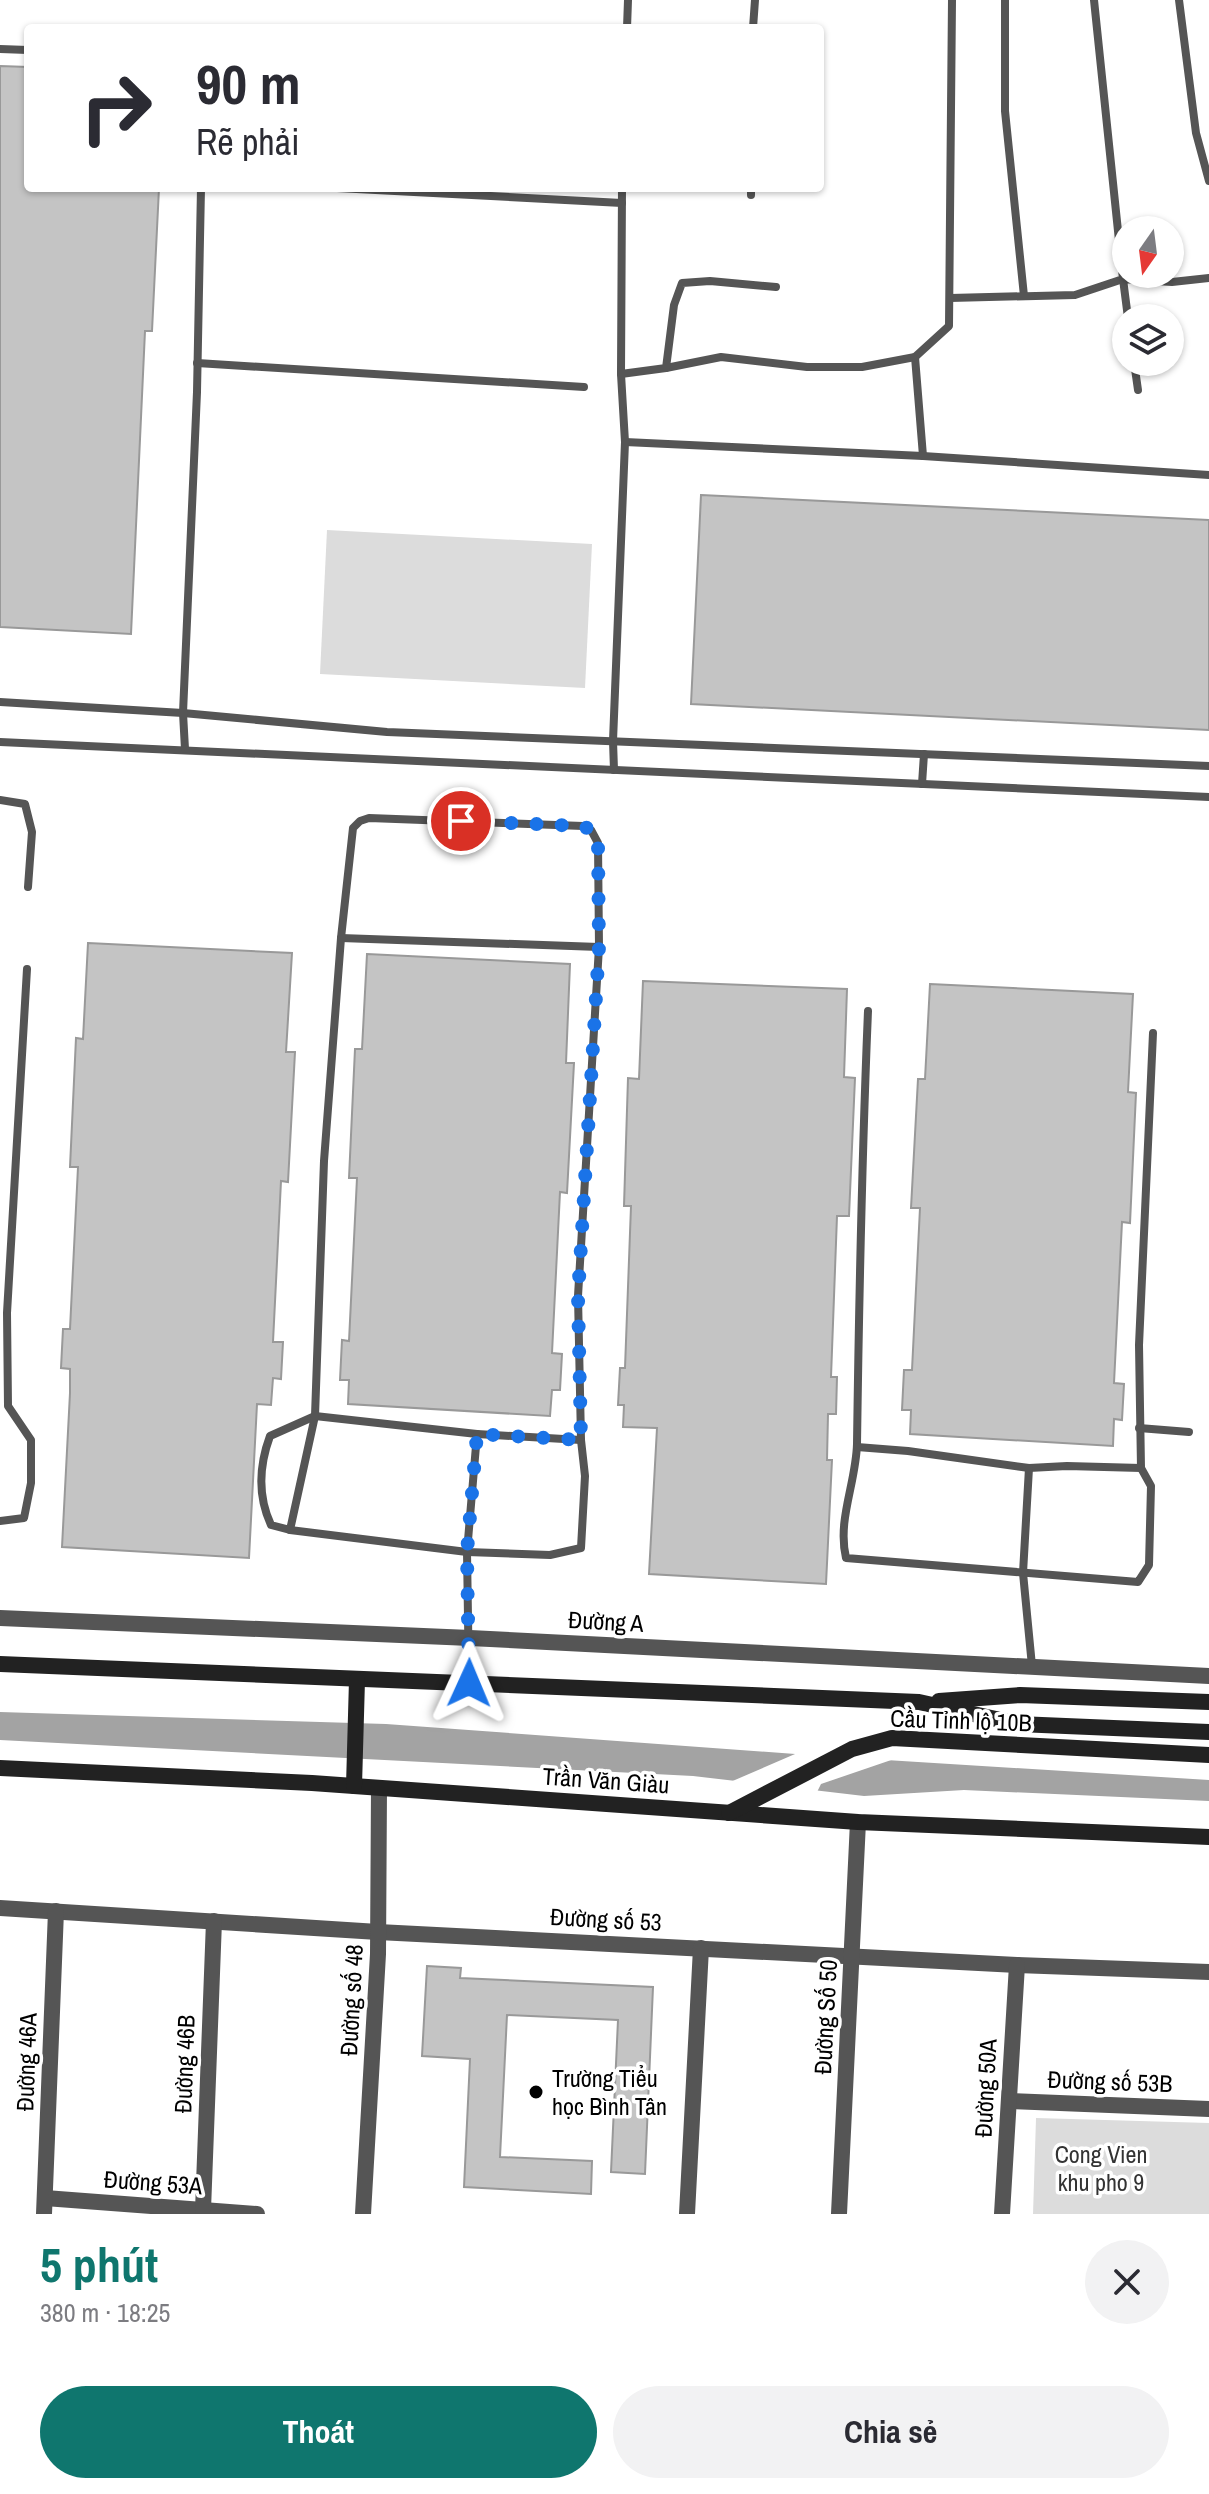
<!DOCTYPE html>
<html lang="vi">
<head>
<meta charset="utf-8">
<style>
  body { margin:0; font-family:"Archivo Narrow",sans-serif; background:#f2f2f3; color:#2b2b33; height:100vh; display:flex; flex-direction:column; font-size:30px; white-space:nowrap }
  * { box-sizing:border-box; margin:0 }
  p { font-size:26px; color:#7c7c81 }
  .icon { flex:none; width:44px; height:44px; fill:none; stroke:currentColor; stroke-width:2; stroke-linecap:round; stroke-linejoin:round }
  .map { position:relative; height:2214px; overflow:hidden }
  .drawer { display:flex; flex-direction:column; background:#fff; flex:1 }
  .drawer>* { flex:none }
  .banner { position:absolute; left:24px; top:24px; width:800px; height:168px; border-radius:8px; box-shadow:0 2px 6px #0004; background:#fff; color:#2b2b33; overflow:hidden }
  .needle { width:52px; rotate:194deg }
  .tools { position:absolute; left:1112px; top:216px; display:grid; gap:16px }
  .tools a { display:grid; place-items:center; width:72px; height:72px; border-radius:50%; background:#fff; box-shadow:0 2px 6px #0004; font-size:40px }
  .pin { position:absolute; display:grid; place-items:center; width:68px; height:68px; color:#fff; margin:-34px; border:4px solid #fff; border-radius:50%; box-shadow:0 2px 8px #0007 }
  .me { position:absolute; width:88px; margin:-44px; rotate:1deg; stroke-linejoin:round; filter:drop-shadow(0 0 6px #0008) }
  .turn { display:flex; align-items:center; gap:28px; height:168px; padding:0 40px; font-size:36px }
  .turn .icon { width:104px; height:104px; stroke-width:2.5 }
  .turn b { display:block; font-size:56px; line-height:68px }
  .round { display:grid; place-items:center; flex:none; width:84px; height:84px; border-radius:42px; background:#f2f2f3 }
  .headline { display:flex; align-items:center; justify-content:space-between; height:136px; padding:0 40px }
  h1 { font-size:48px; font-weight:700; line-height:60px; color:#0f766e }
  .cta { display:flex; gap:16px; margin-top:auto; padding:16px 40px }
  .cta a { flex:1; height:92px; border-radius:48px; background:#0f766e; color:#fff; font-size:32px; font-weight:700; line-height:92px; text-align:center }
  .cta a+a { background:#f2f2f3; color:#2b2b33 }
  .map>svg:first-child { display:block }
  .green { fill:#dcdcdc }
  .water { fill:#a3a3a3 }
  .pier { fill:#fff }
  .building { fill:#c4c4c4; stroke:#999; stroke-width:2 }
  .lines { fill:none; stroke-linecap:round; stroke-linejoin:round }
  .service { stroke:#555; stroke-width:8 }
  .minor { stroke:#555; stroke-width:16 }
  .secondary { stroke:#222; stroke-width:16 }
  .route { stroke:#1a73e8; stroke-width:14; stroke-dasharray:0 25.2 }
  .poi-dot { fill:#000; stroke:#fff; stroke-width:3 }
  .labels { text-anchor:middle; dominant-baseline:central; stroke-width:7; stroke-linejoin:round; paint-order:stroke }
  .street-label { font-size:24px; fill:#000; stroke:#fff }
  .poi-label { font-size:24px; fill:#000; stroke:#fff; text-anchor:start }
  .park-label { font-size:24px; fill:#333; stroke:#fff }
</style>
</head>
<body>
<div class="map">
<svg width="1209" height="2214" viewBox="0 0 1209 2214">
  <rect width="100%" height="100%" fill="#fff"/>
  <g class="green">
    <polygon points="327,530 592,544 585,688 320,674"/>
    <polygon points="1036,2118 1209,2123 1209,2214 1033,2214"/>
  </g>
  <polygon class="water" points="0,1712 386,1724 822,1756 1209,1780 1209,1801 964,1790 864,1796 693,1776 0,1740"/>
  <polygon class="pier" points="802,1751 900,1757 821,1784 816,1794 728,1783"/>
  <g class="building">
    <polygon points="0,66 28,67 28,188 159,188 152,331 145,331 131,634 0,627"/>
    <polygon points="701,495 1209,520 1209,730 691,704"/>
    <polygon points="88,943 292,953 286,1052 295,1052 288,1182 281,1181 273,1342 283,1342 281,1379 273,1378 271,1405 257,1404 249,1558 62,1547 70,1393 70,1369 61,1368 63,1329 70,1329 78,1167 70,1167 76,1038 83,1039"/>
    <polygon points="367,954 570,964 566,1063 574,1063 567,1193 560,1192 552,1353 562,1354 560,1390 552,1390 550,1416 348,1404 349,1380 340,1380 342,1340 349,1341 357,1178 349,1178 355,1049 362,1049"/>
    <polygon points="643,981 847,989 844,1077 855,1078 849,1216 837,1216 831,1377 837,1377 836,1414 828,1414 827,1460 832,1460 826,1584 649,1574 657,1428 623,1427 624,1405 618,1405 620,1368 625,1368 631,1206 624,1206 628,1078 639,1079"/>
    <polygon points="930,984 1133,994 1128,1092 1136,1093 1130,1223 1122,1222 1114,1383 1124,1384 1122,1420 1114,1419 1113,1446 910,1434 911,1410 902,1410 904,1370 912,1370 920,1208 911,1208 918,1079 925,1079"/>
    <polygon points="427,1966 461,1968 460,1978 653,1987 645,2174 611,2172 618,2020 507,2015 500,2157 592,2161 591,2194 464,2187 470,2059 422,2056"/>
  </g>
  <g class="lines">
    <g class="service">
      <polyline points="1005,0 1005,111 1024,296"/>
      <polyline points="1179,0 1196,133 1209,181"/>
      <polyline points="627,28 628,0"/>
      <polyline points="753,28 755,0"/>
      <polyline points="0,49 28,50"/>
      <polyline points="337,188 622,203"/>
      <polyline points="751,195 751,188"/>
      <polyline points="950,298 1075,295 1123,279 1094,0"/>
      <polyline points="1128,318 1123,279 1172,282 1209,278"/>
      <polyline points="915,357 923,456"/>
      <polyline points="1134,362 1138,390"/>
      <polyline points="197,363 584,387"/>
      <polyline points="666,368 721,357 807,367 862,367 915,357 949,326 952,0"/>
      <polyline points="621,374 666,368 674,305 682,283 710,281 776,287"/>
      <polyline points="625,442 923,456 1209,475"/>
      <polyline points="0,702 183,713 387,732 1209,766"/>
      <polyline points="0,742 1209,797"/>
      <polyline points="185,749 183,713 197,392 201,188"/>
      <polyline points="614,770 613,741 625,442 621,374 622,188"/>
      <polyline points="922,784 924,754"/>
      <polyline points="0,800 25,804 32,832 28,887"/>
      <polyline points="341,938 599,947"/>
      <path d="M868,1011C862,1155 859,1300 857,1444C856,1483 837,1520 846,1558L1138,1582L1149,1565L1151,1486L1141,1468L1139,1345L1153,1033"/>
      <polyline points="1139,1428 1189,1432"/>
      <path d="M477,1434L315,1416L270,1436C259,1466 257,1495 271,1525L290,1530L467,1552L550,1555L581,1548L585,1476L581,1440"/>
      <polyline points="857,1447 908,1451 1029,1468 1067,1466 1141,1468"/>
      <polyline points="1029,1468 1023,1573 1032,1666"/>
      <polyline points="0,1521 24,1518 31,1483 31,1440 8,1406 7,1313 27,969"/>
      <polyline points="290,1530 315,1416 324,1161 341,938 353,828 360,821 369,818 583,826 591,830 598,843 599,947 578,1296 581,1440 477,1434 467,1552 469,1683"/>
    </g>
    <g class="minor">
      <polyline points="0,1618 470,1638 1209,1676"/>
      <polyline points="0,1908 378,1932 1017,1965 1209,1972"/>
      <polyline points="1009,2101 1209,2109"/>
      <polyline points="45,2198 257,2214"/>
      <polyline points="203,2210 214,1921"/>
      <polyline points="44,2214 56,1911"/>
      <polyline points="363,2214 378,1954 379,1788"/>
      <polyline points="687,2214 701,1948"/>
      <polyline points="839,2214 858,1822"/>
      <polyline points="1002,2214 1017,1965"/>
    </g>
    <g class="secondary">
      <polyline points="0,1664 919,1702 1018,1724 1209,1732"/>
      <polyline points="939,1701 1020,1695 1209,1702"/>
      <polyline points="0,1768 312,1783 858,1822 1209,1837"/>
      <polyline points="354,1786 357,1680"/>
      <polyline points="729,1813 852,1749 892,1738 1209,1755"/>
    </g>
  </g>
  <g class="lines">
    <polyline class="route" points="461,821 583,826 591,830 598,843 599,947 578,1296 581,1440 477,1434 467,1552 469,1683"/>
  </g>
  <circle class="poi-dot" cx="536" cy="2092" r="8"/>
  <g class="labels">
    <g class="street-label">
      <text transform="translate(606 1621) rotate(3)">Đường A</text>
      <text transform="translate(961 1720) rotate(2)">Cầu Tỉnh lộ 10B</text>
      <text transform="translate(606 1780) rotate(4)">Trần Văn Giàu</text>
      <text transform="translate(606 1919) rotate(3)">Đường số 53</text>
      <text transform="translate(351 2000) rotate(-87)">Đường số 48</text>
      <text transform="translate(825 2017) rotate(-87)">Đường Số 50</text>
      <text transform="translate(26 2062) rotate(-88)">Đường 46A</text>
      <text transform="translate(184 2064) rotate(-88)">Đường 46B</text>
      <text transform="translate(1110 2081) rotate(2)">Đường số 53B</text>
      <text transform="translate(985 2088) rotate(-87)">Đường 50A</text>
      <text transform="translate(153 2182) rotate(4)">Đường 53A</text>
    </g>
    <g class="poi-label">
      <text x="552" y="2078">Trường Tiểu<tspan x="552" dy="28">học Bình Tân</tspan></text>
    </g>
    <g class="park-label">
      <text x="1101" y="2154">Cong Vien<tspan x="1101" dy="28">khu pho 9</tspan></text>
    </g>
  </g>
</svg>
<div class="tools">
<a><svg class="needle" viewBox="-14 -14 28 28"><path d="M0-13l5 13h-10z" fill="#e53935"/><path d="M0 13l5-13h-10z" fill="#7c7c81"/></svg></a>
<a><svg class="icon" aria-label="layers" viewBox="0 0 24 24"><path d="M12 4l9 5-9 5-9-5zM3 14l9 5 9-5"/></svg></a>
</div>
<div class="pin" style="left:461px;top:821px;background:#d93025"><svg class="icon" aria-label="arrive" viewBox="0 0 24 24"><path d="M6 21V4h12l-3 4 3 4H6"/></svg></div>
<svg class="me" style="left:469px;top:1683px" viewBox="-20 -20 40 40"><path d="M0-17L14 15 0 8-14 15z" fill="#1a73e8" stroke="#fff" stroke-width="4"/></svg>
<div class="banner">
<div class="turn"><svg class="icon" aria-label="right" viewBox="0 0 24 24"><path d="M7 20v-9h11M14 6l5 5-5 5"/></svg><div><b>90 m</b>Rẽ phải</div></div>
</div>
</div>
<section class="drawer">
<div class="headline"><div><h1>5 phút</h1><p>380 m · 18:25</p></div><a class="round"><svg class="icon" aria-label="close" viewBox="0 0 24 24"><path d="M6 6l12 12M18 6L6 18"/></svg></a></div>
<div class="cta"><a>Thoát</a><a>Chia sẻ</a></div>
</section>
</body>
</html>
